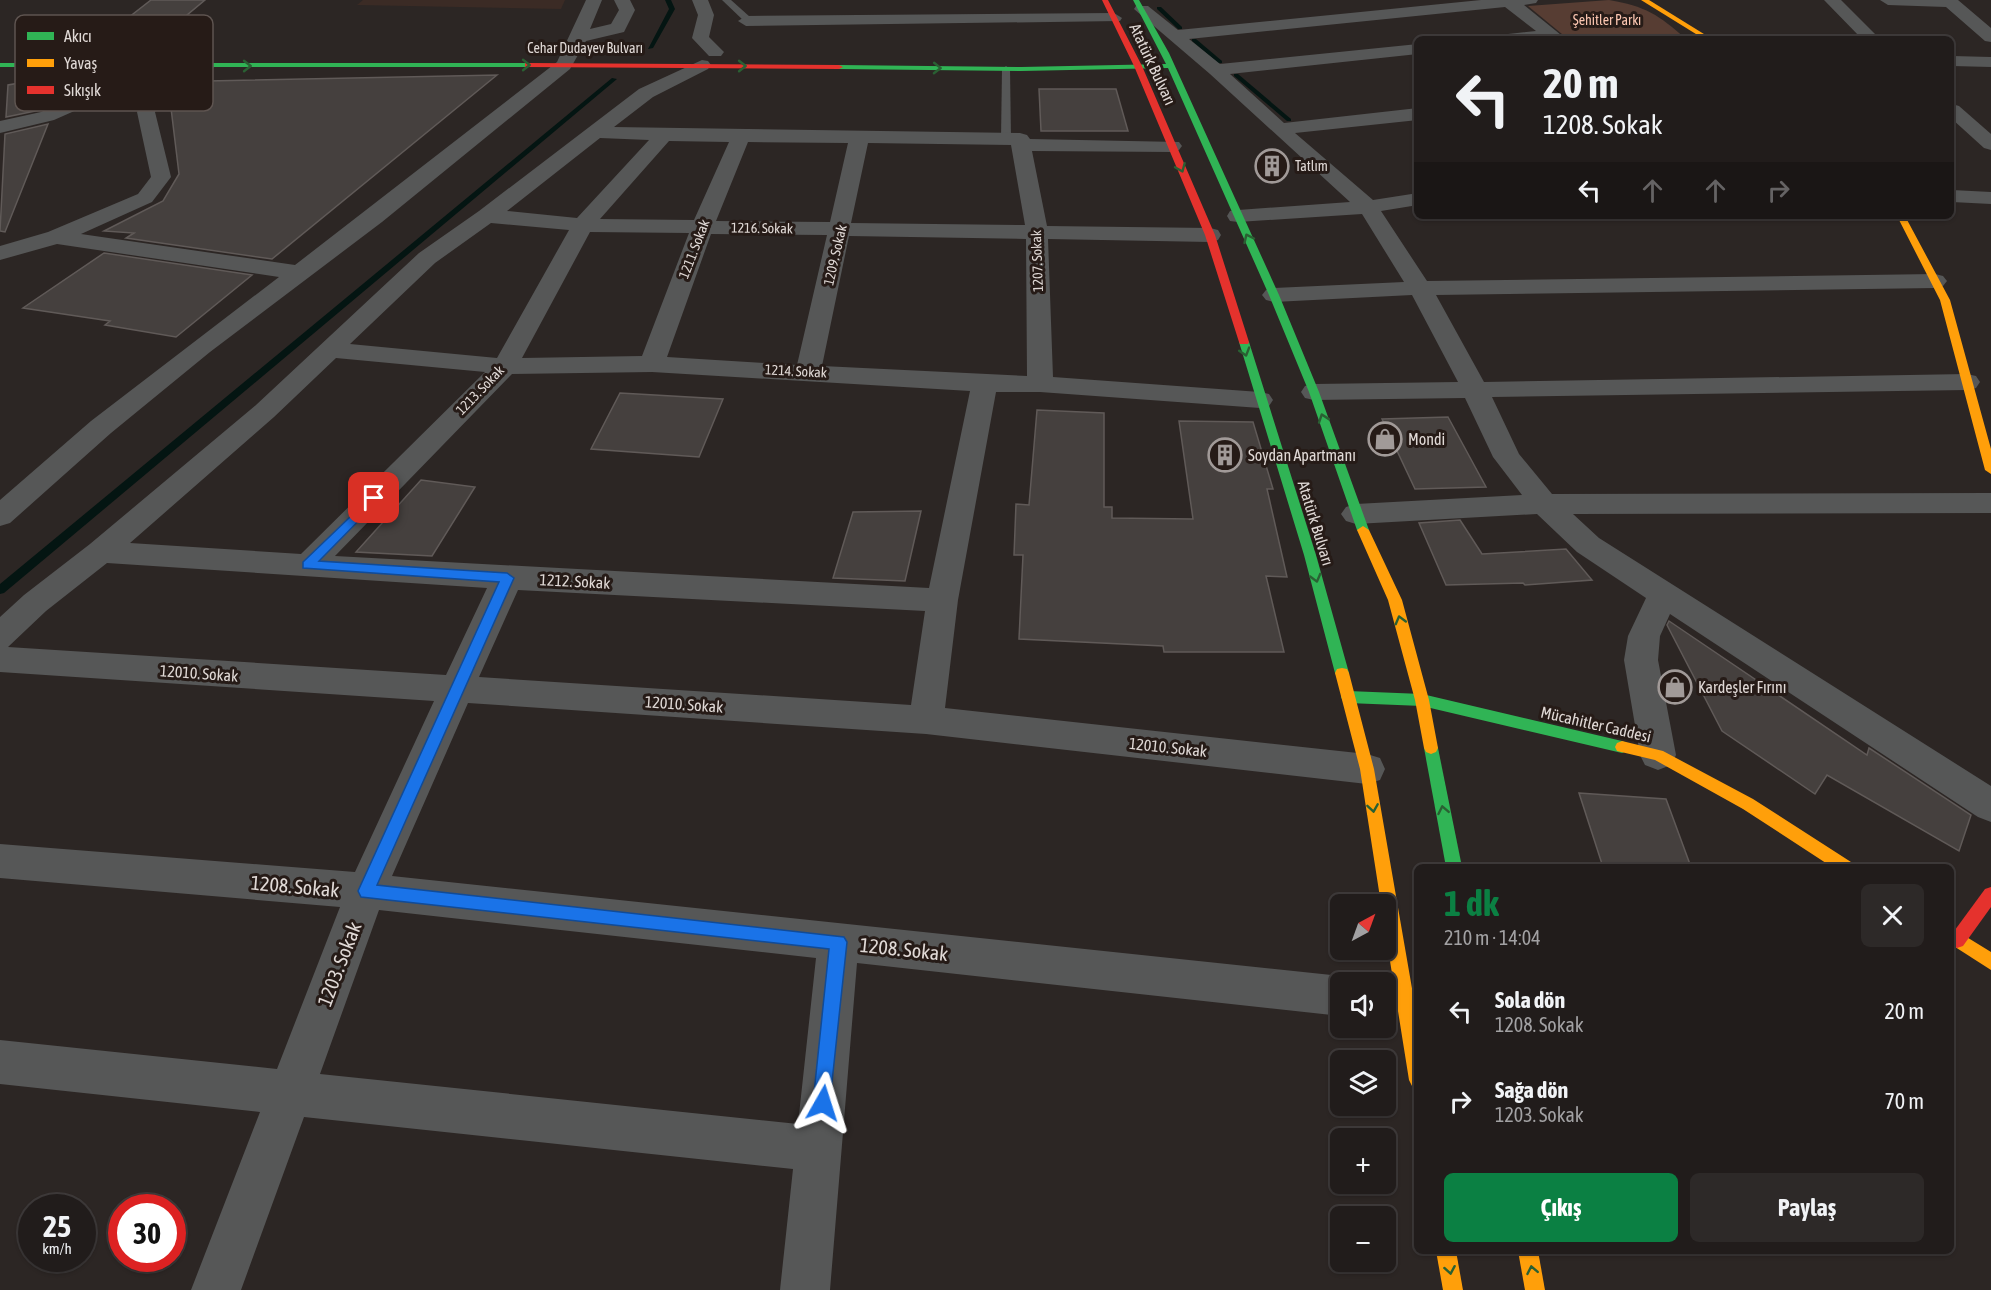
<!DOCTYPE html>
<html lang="tr">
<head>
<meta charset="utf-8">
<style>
  body { margin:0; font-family:"Asap Condensed",sans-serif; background:#2d2928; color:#f1f3f6; height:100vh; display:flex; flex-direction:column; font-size:22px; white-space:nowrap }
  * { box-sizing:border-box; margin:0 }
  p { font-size:20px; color:#a2a1a3 }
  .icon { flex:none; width:33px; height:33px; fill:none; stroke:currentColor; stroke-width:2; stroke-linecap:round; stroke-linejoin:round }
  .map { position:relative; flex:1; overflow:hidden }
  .drawer { position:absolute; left:1414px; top:864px; width:540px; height:390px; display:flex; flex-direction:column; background:#211c1b; border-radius:9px; box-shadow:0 2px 4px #0004,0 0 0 2px #3e3a3a }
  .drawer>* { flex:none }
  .banner { position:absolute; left:1414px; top:36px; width:540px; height:183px; border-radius:9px; box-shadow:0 2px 4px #0004,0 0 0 2px #3e3a3a; background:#211c1b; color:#f1f3f6; overflow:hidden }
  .needle { width:39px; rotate:41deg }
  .controls { position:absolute; left:1330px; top:894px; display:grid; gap:12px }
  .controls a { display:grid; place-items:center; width:66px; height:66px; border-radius:9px; background:#211c1b; box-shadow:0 2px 4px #0004,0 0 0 2px #3e3a3a; font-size:30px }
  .speed { position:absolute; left:18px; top:1194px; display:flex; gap:12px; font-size:30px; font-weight:700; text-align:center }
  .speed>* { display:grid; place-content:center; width:78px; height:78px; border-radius:50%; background:#211c1b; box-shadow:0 2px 4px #0004,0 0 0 2px #3e3a3a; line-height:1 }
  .speed small { font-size:15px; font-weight:400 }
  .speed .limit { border:9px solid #d22; background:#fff; color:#111 }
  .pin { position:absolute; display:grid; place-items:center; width:51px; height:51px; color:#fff; margin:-26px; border-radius:12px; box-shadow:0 3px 9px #0006 }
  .me { position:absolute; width:66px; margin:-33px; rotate:6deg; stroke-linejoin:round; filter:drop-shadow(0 0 4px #0008) }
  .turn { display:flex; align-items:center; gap:21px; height:126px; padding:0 30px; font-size:27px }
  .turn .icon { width:78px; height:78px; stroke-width:2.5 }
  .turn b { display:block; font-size:42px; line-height:51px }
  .lanes { display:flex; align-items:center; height:57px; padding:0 30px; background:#0003; justify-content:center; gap:30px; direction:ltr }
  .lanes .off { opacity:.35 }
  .round { display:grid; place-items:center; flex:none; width:63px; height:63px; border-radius:9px; background:#2d2928 }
  .overview { display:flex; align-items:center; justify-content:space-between; height:102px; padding:0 30px }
  h1 { font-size:36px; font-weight:700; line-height:45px; color:#0b8043 }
  .cta { display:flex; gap:12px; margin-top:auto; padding:12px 30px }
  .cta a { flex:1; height:69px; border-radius:9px; background:#0b8043; color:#fff; font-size:24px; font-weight:700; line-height:69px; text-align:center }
  .cta a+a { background:#2d2928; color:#f1f3f6 }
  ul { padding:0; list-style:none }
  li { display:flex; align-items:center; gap:18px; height:90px; padding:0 30px }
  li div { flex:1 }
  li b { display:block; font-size:22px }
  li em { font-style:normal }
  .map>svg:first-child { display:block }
  .built { fill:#3b2b25 }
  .green { fill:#573d33 }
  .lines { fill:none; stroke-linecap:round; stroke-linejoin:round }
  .stream { fill:#041512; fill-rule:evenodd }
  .building { fill:#45403e; stroke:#605a58; stroke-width:1.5 }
  .lane { fill:#565757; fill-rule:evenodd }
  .street { fill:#565757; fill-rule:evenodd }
  .fast { fill:#30b455; fill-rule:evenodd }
  .slow { fill:#ff9f0a; fill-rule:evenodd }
  .jam { fill:#e5322d; fill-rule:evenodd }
  .oneway { stroke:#2a6033 }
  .route { fill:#1a73e8; stroke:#114b97; stroke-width:1.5 }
  .labels { text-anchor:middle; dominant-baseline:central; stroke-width:6; stroke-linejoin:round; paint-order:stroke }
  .far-park-label { font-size:14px; fill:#fcc6b1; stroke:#261b17 }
  .far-street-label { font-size:14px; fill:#e0d9d6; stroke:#261b17 }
  .far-poi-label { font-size:14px; fill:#e0d9d6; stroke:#261b17; text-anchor:start }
  .street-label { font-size:16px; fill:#e0d9d6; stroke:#261b17 }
  .poi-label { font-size:16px; fill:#e0d9d6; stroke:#261b17; text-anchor:start }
  .near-street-label { font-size:20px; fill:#e0d9d6; stroke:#261b17 }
  .key { fill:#261b17; stroke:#5e5450; stroke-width:1.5 }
  .key-label { font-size:16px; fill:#e0d9d6 }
</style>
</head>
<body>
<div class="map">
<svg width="1991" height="1290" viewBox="0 0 1991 1290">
  <rect width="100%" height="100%" fill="#2c2624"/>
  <polygon class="built" points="363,0 565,0 561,9 357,5"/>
  <path class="green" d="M1609,0C1645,6 1659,15 1686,39H1568L1528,6Z"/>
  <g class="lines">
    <g class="stream">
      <polygon points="665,0 671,0 675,9 653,48 648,49 669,9"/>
      <polygon points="1157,7 1161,7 1182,27 1182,29 1178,29 1157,9"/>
      <polygon points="1192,39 1196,39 1222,61 1222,63 1218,63 1192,41"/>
      <polygon points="1234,74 1238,74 1291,119 1291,121 1287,121 1234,76"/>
      <polygon points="612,78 617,79 4,593 0,594 0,584"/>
    </g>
  </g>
  <g class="building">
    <polygon points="151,0 205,0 151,45 92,46"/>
    <polygon points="67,75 56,103 40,110 6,117 8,85"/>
    <polygon points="497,75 272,259 126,238 134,233 104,231 163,201 179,174 171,108 207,81"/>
    <polygon points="1039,89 1116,89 1128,131 1041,131"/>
    <polygon points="48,124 5,232 0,231 5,134"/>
    <polygon points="104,253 252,275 176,337 105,325 110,321 23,308"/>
    <polygon points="620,393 723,399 699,457 591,449"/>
    <polygon points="1037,410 1104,413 1104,507 1112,507 1112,518 1193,519 1179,421 1253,422 1273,489 1267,489 1287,577 1266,576 1284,652 1164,652 1163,646 1019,639 1023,555 1014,555 1016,504 1029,505"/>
    <polygon points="1448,417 1486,487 1415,489 1382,419"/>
    <polygon points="421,480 475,487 432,556 356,552"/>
    <polygon points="921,511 905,581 833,578 853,512"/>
    <polygon points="1460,520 1482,554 1566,549 1592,580 1525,585 1523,583 1446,585 1419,523"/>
    <polygon points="1669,621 1867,755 1869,748 1971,815 1959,851 1827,775 1815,794 1722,731 1667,625"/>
    <polygon points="1579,793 1666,799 1691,867 1603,867"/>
  </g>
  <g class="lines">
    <g class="lane">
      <polygon points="722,0 731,0 750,17 750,21 744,21"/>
      <polygon points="1006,66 1010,69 1011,139 1006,142 1001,139 1002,69"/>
    </g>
    <g class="street">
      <polygon points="586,0 602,0 590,29 611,24 619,10 614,0 630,0 635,10 624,32 586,41 570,69 382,222 210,352 111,433 10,523 0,526 0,500 91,421 279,277 57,244 0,260 0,246 48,232 138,194 151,177 137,112 152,89 201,62 207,61 216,66 166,97 155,112 171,177 152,202 81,234 295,265 557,62"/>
      <polygon points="692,0 708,0 714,15 709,37 724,52 721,56 709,56 692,38 698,15"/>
      <polygon points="1481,0 1538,0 1536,3 1524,5 1566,39 1500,39 1508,34 1536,31 1505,7 1189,39 1220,64 1418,44 1418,54 1230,74 1284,123 1418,108 1418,120 1295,133 1373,200 1418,193 1418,205 1381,211 1427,281 1935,274 1943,276 1947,281 1943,286 1935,288 1436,295 1484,382 1967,374 1976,376 1980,382 1976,388 1967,390 1492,397 1519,454 1552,494 1991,493 1991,513 1573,514 1599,538 1991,786 1991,822 1978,817 1670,614 1660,636 1658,660 1676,755 1671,765 1658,770 1645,765 1640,755 1624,660 1628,636 1646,598 1577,552 1537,514 1356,524 1346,521 1341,514 1346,507 1356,504 1522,495 1493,457 1465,398 1314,400 1305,398 1301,392 1305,386 1314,384 1458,382 1412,295 1274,302 1266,300 1262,295 1266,290 1274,288 1404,282 1362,214 1238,222 1230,221 1227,216 1230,211 1238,210 1350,202 1210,74 1134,9 1136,6 1148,6 1178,30"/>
      <polygon points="1824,0 1841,0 1880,39 1862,39"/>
      <polygon points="1880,0 1958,0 1991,28 1991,42 1985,41 1946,7 1888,5"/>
      <polygon points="1114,13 1122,18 1120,21 746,26 738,21 746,16"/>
      <polygon points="1952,56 1991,57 1991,67 1952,66"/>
      <path d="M702,60L708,61L711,65L708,69L653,97L614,127L1020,133L1027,135L1030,139L1179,142L1182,146L1179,150L1172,152L1032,151L1047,226L1210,228L1218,230L1221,235L1218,240L1210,242L1048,239L1053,377L1260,392L1269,394L1273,400L1269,406L1260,408L1040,392H996L958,600L945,708L1367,754L1380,758L1385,769L1380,780L1367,784L926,734L468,703L392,876L1341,976L1356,982H1341V1016L857,963L830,1290H780L793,1169L304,1117L241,1290H191L260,1112L0,1084V1040L277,1069L340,907L0,878V844L355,872L434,701L0,672V617L24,595L90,544L256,405L419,253L479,211L639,89ZM600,138L649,140L577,218L507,211ZM669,141L729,142L694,220L600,219ZM748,142L848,143L830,222L716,221ZM868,143L1011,145L1025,225L851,223ZM491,223L569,230L497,358L350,344L435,263ZM590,232L689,233L642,356L522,358ZM711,234L827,235L797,365L667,357ZM849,236L1026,239L1027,376L822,366ZM336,358L485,372L301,554L130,543L274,417ZM652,372L970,391L929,588L335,556L512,374ZM107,563L487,588L446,675L8,647L46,611ZM518,590L925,611L911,705L479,677ZM379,910L816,958L798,1124L320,1074Z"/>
      <polygon points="161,61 167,62 170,66 167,70 54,120 0,133 0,121 41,112"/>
      <polygon points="1952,104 1959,106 1991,134 1991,150 1984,148 1952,119"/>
      <polygon points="1952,190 1991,192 1991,204 1952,202"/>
    </g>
    <g class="fast">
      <polygon points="1133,0 1139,0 1169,53 1279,295 1319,392 1369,530 1367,533 1363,534 1357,530 1309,392 1269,295 1168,68 1021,71 839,69 835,67 839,65 1021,67 1166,64"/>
      <polygon points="0,63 528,63 532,65 528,67 0,67"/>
      <polygon points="1244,339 1249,342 1316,555 1349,673 1347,677 1337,677 1335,673 1304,555 1239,342"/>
      <polygon points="1348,691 1422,694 1622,741 1627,743 1629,747 1627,751 1622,753 1422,706 1348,703 1343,701 1341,697 1343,693"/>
      <polygon points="1431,742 1436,744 1438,748 1462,867 1446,867 1424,748 1426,744"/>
    </g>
    <g class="slow">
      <polygon points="1641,0 1649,0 1712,39 1704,39"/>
      <polygon points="1897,216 1905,216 1950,300 1991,449 1991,474 1985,470 1940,300"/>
      <polygon points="1363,526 1369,530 1402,600 1429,700 1438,748 1436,752 1431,754 1426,752 1424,748 1415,700 1388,600 1357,530"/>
      <polygon points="1342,668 1347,669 1349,673 1374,769 1418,1023 1418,1089 1412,1086 1409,1080 1386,936 1386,904 1381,904 1360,769 1335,673 1337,669"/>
      <polygon points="1622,741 1663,751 1753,799 1851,862 1853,867 1832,867 1743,809 1655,760 1617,751 1615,747 1617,743"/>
      <polygon points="1952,928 1991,952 1991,970 1952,945"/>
      <polygon points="1436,1251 1456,1251 1463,1290 1443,1290"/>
      <polygon points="1518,1251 1538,1251 1545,1290 1525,1290"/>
    </g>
    <g class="jam">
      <polygon points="1102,0 1108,0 1142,66 1215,235 1249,342 1248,344 1240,344 1239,342 1205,235 1134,66"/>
      <polygon points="528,63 839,65 843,67 839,69 525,67 525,63"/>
      <polygon points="1991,887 1991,907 1963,946 1957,948 1952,946 1952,934 1985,889"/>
    </g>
  </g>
  <defs><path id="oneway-chevron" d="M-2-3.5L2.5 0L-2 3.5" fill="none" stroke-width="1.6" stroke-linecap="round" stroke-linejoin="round" transform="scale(1.5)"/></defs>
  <g class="oneway">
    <use href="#oneway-chevron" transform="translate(526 65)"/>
    <use href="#oneway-chevron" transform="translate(247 66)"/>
    <use href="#oneway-chevron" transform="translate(742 66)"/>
    <use href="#oneway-chevron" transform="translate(937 68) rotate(1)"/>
    <use href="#oneway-chevron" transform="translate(1181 168) rotate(67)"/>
    <use href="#oneway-chevron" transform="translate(1248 238) rotate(-115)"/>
    <use href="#oneway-chevron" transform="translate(1245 352) rotate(73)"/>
    <use href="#oneway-chevron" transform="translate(1323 418) rotate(-109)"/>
    <use href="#oneway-chevron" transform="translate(1316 578) rotate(75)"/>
    <use href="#oneway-chevron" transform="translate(1400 620) rotate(-105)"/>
    <use href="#oneway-chevron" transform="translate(1373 808) rotate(81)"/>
    <use href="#oneway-chevron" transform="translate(1443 810) rotate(-101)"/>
    <use href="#oneway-chevron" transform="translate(1450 1270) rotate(80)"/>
    <use href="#oneway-chevron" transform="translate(1532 1270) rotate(-101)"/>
  </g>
  <polygon class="route" points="374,494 378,496 378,501 319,561 507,573 514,578 377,885 844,937 847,942 829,1110 823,1112 816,1110 813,1103 829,949 361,897 358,891 499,582 303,568 303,562"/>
  <defs>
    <g id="building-ring" transform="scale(1.725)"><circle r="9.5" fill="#261b17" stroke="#a19a98" stroke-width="1.5"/><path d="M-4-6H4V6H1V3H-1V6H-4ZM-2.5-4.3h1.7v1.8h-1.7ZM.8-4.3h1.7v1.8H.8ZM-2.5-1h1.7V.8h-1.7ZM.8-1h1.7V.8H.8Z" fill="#a19a98"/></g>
    <g id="shop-ring" transform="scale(1.725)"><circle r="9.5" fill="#261b17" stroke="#a19a98" stroke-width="1.5"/><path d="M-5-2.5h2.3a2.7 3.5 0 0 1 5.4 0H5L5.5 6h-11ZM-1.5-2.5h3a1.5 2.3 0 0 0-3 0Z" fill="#a19a98"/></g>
  </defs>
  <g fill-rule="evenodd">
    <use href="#building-ring" x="1272" y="166"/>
    <use href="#shop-ring" x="1385" y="439"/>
    <use href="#building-ring" x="1225" y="455"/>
    <use href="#shop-ring" x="1675" y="687"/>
  </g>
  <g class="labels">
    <g class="far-park-label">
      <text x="1607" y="20">Şehitler Parkı</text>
    </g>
    <g class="far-street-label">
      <text x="585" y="48">Cehar Dudayev Bulvarı</text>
      <text transform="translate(762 228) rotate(1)">1216. Sokak</text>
      <text transform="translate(694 249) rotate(-69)">1211. Sokak</text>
      <text transform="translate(835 255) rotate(-77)">1209. Sokak</text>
      <text transform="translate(1037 261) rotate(-92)">1207. Sokak</text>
      <text transform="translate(796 371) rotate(3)">1214. Sokak</text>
      <text transform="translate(480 390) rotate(-46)">1213. Sokak</text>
    </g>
    <g class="far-poi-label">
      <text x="1295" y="166">Tatlım</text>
    </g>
    <g class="street-label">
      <text transform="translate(1153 64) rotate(65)">Atatürk Bulvarı</text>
      <text transform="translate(1316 523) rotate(73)">Atatürk Bulvarı</text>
      <text transform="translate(575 581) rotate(3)">1212. Sokak</text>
      <text transform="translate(199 673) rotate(4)">12010. Sokak</text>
      <text transform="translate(684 704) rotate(4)">12010. Sokak</text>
      <text transform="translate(1596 724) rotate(13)">Mücahitler Caddesi</text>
      <text transform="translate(1168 747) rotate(6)">12010. Sokak</text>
    </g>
    <g class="poi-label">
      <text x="1408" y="439">Mondi</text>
      <text x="1248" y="455">Soydan Apartmanı</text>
      <text x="1698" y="687">Kardeşler Fırını</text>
    </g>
    <g class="near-street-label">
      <text transform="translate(295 886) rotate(5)">1208. Sokak</text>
      <text transform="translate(904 949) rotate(6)">1208. Sokak</text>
      <text transform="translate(339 964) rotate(-69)">1203. Sokak</text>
    </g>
  </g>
  <rect x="15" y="15" width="198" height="96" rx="9" class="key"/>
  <rect x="27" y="32" width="27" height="8" fill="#30b455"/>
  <rect x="27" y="59" width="27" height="8" fill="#ff9f0a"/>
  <rect x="27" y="86" width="27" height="8" fill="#e5322d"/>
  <g class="key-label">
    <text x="64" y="42">Akıcı</text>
    <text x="64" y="69">Yavaş</text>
    <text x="64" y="96">Sıkışık</text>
  </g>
</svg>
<div class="controls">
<a><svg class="needle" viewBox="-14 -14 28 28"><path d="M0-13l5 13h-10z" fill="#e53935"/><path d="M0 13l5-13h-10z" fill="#a2a1a3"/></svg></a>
<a><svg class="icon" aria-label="sound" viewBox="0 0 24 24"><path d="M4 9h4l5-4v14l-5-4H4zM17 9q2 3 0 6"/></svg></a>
<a><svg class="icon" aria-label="layers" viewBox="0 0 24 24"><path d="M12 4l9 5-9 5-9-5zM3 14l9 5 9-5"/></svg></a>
<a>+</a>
<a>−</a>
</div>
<div class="speed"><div>25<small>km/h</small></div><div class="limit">30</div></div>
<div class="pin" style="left:374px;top:498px;background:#d93025"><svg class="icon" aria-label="arrive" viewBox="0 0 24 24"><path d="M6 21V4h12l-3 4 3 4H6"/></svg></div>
<svg class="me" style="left:823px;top:1103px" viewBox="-20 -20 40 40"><path d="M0-17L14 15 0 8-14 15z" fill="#1a73e8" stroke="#fff" stroke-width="4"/></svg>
<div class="banner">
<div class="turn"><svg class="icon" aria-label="left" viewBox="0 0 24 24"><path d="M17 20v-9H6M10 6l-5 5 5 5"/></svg><div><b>20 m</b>1208. Sokak</div></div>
<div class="lanes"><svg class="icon" aria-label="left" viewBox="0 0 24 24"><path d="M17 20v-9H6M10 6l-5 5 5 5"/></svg><svg class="icon off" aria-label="ahead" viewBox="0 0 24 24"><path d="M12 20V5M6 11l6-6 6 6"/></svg><svg class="icon off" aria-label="ahead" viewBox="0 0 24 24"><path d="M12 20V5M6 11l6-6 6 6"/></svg><svg class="icon off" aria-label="right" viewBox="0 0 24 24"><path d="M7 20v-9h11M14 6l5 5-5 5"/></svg></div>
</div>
<section class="drawer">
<div class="overview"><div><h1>1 dk</h1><p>210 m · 14:04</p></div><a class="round"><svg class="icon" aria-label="close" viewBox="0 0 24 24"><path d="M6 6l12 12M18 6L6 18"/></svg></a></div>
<ul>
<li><svg class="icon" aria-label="left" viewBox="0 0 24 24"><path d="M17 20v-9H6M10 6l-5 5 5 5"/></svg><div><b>Sola dön</b><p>1208. Sokak</p></div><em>20 m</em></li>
<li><svg class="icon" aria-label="right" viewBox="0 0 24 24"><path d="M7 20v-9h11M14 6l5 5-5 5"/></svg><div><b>Sağa dön</b><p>1203. Sokak</p></div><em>70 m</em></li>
</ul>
<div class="cta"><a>Çıkış</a><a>Paylaş</a></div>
</section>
</div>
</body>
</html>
